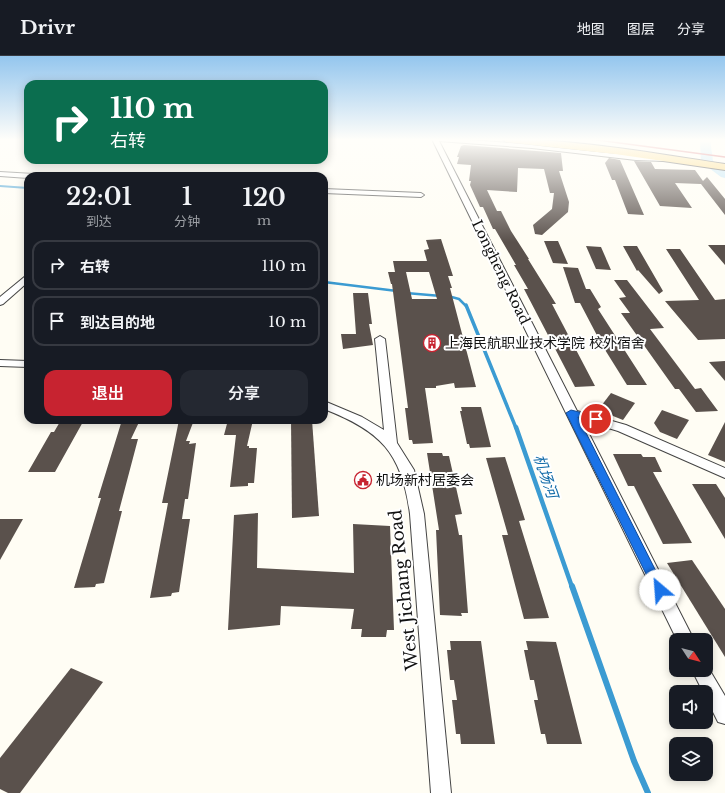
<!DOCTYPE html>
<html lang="zh">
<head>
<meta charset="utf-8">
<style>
  body { margin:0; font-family:"Libre Baskerville","Noto Sans SC",serif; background:#242831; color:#f1f3f6; height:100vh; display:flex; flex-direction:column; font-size:15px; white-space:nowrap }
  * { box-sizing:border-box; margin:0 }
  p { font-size:13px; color:#9ea1a6 }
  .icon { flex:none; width:22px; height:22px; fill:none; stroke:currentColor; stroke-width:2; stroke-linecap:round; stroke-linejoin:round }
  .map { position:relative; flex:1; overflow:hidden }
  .panel { position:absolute; left:24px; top:116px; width:304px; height:252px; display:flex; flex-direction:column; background:#171b24; border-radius:12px; box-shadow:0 2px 10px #0003 }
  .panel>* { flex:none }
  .hud { position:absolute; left:24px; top:24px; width:304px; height:84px; border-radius:12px; box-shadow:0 2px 10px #0003; background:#0b6e4f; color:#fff; overflow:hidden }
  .needle { width:26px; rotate:126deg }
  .buttons { position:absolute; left:669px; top:577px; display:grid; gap:8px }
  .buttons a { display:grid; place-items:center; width:44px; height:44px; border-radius:8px; background:#171b24; box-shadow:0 2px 10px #0003; font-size:20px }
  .pin { position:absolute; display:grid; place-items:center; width:34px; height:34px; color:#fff; margin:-17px; border:2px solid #fff; border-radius:50%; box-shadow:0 1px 4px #0007 }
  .me { position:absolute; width:44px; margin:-22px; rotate:333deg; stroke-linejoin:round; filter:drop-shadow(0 0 3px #0008) }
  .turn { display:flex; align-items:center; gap:14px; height:84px; padding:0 20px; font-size:18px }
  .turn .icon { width:52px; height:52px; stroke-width:2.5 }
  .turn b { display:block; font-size:28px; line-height:34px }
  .eta { display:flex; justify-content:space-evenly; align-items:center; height:68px; text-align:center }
  .eta b { font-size:24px; font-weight:600; line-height:28px }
  .primary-button { display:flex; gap:8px; margin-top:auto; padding:8px 20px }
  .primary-button a { flex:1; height:46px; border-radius:12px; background:#c72330; color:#fff; font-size:16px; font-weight:600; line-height:46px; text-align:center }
  .primary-button a+a { background:#242831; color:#f1f3f6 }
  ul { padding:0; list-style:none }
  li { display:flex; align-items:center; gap:12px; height:50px; margin:0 8px 6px; padding:0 12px; border:2px solid #363941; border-radius:12px }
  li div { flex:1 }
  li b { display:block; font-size:15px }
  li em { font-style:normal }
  header { display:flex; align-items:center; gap:24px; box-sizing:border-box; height:56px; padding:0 20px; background:#171b24; border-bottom:1px solid #363941 }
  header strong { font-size:19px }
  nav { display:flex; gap:22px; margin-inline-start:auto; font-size:14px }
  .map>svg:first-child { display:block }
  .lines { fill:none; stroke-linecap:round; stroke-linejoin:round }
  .stream-far4 { stroke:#3b9bd2; stroke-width:2 }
  .stream-far3 { stroke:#3b9bd2; stroke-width:2.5 }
  .stream-far2 { stroke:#3b9bd2; stroke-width:3.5 }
  .stream-far1 { stroke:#3b9bd2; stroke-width:4.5 }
  .stream { stroke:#3b9bd2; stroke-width:6 }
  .river { fill:#b7e2f8; fill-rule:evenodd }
  .building { fill:#5a514c; fill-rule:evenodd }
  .street-casing { stroke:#444; stroke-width:2 }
  .primary-casing { stroke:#222; stroke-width:2 }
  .street { fill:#fff; fill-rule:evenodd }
  .primary { fill:#fcd367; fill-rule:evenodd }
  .rail { stroke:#c72330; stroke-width:1.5 }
  .route { fill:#1a73e8; stroke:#114b97 }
  .labels { text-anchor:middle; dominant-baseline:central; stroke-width:4; stroke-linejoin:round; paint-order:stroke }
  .street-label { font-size:14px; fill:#111; stroke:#fff }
  .poi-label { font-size:14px; fill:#111; stroke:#fff; text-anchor:start }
  .water-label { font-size:15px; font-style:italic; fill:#146ca9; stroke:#fff }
  .near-street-label { font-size:17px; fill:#111; stroke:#fff }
</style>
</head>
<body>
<header>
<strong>Drivr</strong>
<nav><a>地图</a><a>图层</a><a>分享</a></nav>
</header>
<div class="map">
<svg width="725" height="737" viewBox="0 0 725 737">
  <rect width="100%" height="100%" fill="#fffdf4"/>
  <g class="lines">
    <polyline class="stream-far4" points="0,130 28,132"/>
    <g class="stream-far3">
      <polyline points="324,226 397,235"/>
      <polyline points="406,237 441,240"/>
      <polyline points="448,240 459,243 466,250"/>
    </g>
    <polyline class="stream-far2" points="466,249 516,372"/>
    <polyline class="stream-far1" points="516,371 572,531"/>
    <polyline class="stream" points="572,530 634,705 648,737"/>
    <polygon class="river" points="700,83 710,83 713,105 725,113 725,122 721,121 701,106"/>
  </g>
  <g class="building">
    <polygon points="464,89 561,97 563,115 559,115 569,146 568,156 542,179 535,178 533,169 552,153 554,137 550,137 544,113 518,112 517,136 487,134 497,155 501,155 511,175 529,203 528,203 556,248 552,248 595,330 575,331 524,233 528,233 514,209 516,209 495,173 493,173 483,151 480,151 470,129 471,125 469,125 471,109 457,108 459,101 457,101 461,90"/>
    <polygon points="609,102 620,104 644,159 628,158 615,124 612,124 605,107"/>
    <polygon points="634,105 651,106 655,113 695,114 703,125 707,121 725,143 725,159 701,128 675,127 692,152 660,150"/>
    <path d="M441,183L453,220H448L452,232H450L476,331L455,332L454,327L436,330V332H425L433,387L413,388L412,384H409L405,352H408L392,228H391L388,216H395L393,205H427L424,194L429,193L426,184ZM406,216H429L437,243H412Z"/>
    <polygon points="544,185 558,185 568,208 553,207"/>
    <polygon points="708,189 725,189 725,209"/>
    <polygon points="586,190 601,191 611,214 596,213"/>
    <polygon points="623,190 637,190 663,235 659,238 638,214 637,215"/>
    <polygon points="666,193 680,193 715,244 725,243 725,283 698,284 665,245 699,244"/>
    <polygon points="563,211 578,212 586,233 590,233 601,251 598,253 647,329 627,329 602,289 580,247 575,247"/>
    <polygon points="614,224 627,224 664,272 650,273 695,333 701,332 718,355 696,356 679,333 675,333 621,257 630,257 619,242 626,241"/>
    <polygon points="353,237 368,237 372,268 369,268 373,289 343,293 341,278 356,278"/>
    <polygon points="725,305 725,325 709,306"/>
    <polygon points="611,337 635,347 623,364 598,354"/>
    <polygon points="461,351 481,351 491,391 470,392 469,388 467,388 460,355 462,355"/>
    <polygon points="662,354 689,364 677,383 660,376 654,367"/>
    <polygon points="61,364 84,364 55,416 28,416 51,376 54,376"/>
    <polygon points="122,364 140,364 131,383 138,383 119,455 122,455 104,527 96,528 95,531 74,532 101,442 98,442"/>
    <polygon points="179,364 194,364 186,385 190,385 189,388 196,387 188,443 185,443 182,463 190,463 179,536 172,537 171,540 150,542 168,447 162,447"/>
    <polygon points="228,364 253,364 247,390 249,390 249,392 257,392 254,427 248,427 248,430 230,431 236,379 224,379"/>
    <polygon points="291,364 312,364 319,460 292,462"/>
    <polygon points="725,366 725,406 708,399"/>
    <polygon points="427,397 442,397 443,400 449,400 462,458 455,459 459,479 462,479 468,557 461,557 462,560 440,559 436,474 439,474"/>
    <polygon points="613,398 641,398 643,401 655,401 662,416 653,416 692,487 663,488 634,430 628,430"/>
    <polygon points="505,401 525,464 519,465 549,562 524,563 502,479 508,479 486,402"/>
    <polygon points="692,428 716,428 725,442 725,483"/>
    <polygon points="258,457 257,512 354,517 353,468 390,470 394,574 387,574 386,581 361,581 362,573 351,573 354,553 281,550 280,569 228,574 234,459"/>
    <polygon points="0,463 23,463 0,504"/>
    <polygon points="692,504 725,553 725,601 667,507"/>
    <polygon points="450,585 481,585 495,688 461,688 460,678 456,678 452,644 457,644 454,624 450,624 447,594 451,594"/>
    <polygon points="526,585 556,586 582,688 547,688 545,678 541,678 534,644 538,644 534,624 530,624 524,594 528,594"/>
    <polygon points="71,612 103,626 20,737 8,737 0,733 0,702"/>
  </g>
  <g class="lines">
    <g class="street-casing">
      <g id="street">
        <path d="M432,83C510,83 586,98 663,101L666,103L663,105L636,104L532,92L439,85L577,355L626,369L725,412V422L618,375L582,364L694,584H677Z"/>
        <polygon points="0,116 34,118 37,120 28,120 28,122 0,120"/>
        <polygon points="324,133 421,137 424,139 421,141 324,137"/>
        <polygon points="28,218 28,226 3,248 0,249 0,241"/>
        <path d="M380,280L385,283L397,387L414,414L424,458L451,737H431L410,458C402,397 381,375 324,353V345L362,361L384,374L375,283Z"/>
        <polygon points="0,304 28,305 28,311 0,310"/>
        <polygon points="706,608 725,640 725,668 718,666 706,642 706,636 703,636 692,614 706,614"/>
      </g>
    </g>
    <g class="primary-casing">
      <path id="primary" d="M502,83C576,83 651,97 725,108V114L615,98L506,86Z"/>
    </g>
    <use href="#street" class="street"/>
    <use href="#primary" class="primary"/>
    <polyline class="rail" points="590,83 725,101"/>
  </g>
  <linearGradient id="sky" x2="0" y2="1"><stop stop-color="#94c6ee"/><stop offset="0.45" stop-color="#fffefa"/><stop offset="1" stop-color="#fffefa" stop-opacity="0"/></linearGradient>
  <rect width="725" height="186" fill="url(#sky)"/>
  <polygon class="route" points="571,354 599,361 600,363 596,366 578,361 664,531 666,534 664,538 660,539 656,538 566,357"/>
  <defs>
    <g id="building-ring" transform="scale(0.9)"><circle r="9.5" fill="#fff" stroke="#c72330" stroke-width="1.5"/><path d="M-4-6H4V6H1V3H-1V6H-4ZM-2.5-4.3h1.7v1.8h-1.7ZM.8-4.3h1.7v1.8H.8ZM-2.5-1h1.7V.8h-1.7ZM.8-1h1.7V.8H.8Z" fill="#c72330"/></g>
    <g id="civic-ring" transform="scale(0.9)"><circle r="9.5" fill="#fff" stroke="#c72330" stroke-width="1.5"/><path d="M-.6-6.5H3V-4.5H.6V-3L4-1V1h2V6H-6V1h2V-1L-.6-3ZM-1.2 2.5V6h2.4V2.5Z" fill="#c72330"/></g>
  </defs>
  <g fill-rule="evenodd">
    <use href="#building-ring" x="432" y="287"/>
    <use href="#civic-ring" x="363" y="424"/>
  </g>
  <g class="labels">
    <g class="street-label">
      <text transform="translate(501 216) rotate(64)">Longheng Road</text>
    </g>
    <g class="poi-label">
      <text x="445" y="287">上海民航职业技术学院 校外宿舍</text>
      <text x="376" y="424">机场新村居委会</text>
    </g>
    <g class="water-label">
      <text transform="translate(546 420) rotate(71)">机场河</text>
    </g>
    <g class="near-street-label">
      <text transform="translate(404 534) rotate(-96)">West Jichang Road</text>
    </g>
  </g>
</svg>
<div class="buttons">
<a><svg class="needle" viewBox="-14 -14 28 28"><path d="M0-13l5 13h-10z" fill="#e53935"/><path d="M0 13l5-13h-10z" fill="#9ea1a6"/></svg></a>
<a><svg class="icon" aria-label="sound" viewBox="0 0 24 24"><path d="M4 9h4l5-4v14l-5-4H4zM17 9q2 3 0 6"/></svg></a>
<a><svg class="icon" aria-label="layers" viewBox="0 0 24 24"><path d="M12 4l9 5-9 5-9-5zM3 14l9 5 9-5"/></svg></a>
</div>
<div class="pin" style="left:596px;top:363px;background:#d93025"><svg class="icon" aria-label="arrive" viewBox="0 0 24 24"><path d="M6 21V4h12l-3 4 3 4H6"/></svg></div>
<svg class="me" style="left:660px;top:534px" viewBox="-20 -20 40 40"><circle r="19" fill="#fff"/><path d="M0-13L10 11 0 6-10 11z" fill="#1a73e8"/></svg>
<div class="hud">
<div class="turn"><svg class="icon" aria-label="right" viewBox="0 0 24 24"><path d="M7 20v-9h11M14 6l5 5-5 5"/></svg><div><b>110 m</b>右转</div></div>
</div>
<section class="panel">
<div class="eta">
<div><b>22:01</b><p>到达</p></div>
<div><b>1</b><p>分钟</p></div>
<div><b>120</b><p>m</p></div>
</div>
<ul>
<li><svg class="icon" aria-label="right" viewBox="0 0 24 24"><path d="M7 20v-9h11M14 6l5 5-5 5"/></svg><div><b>右转</b></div><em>110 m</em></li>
<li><svg class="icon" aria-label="arrive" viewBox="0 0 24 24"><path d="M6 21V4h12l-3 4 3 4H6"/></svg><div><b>到达目的地</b></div><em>10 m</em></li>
</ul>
<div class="primary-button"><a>退出</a><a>分享</a></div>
</section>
</div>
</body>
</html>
